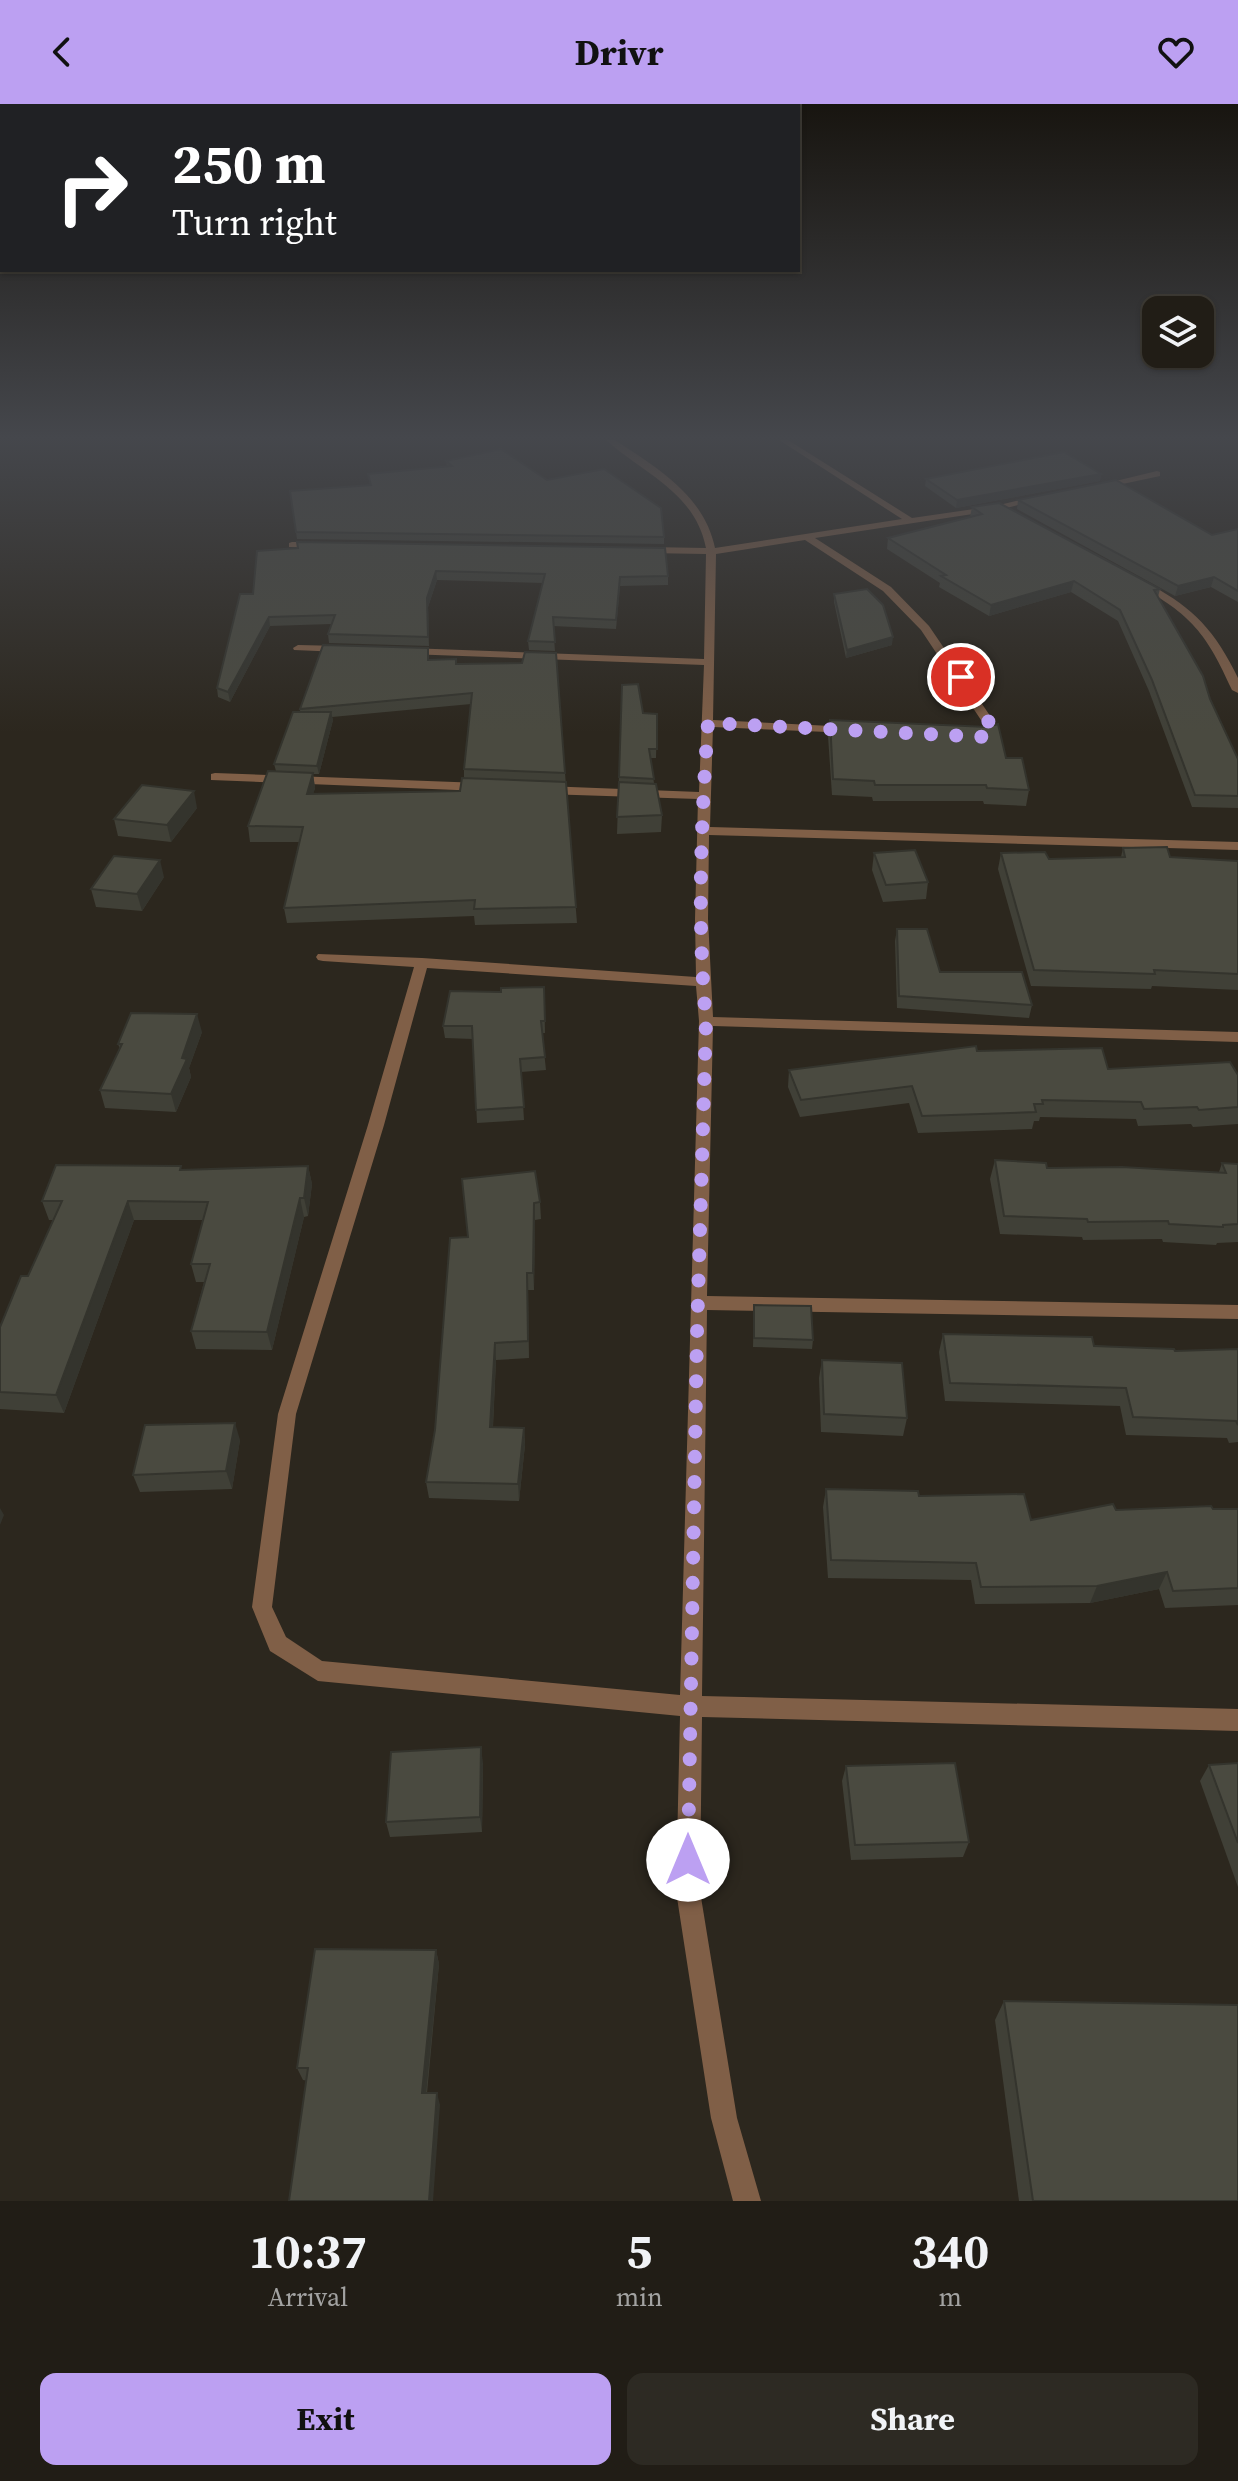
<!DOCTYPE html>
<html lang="en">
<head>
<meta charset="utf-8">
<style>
  body { margin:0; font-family:"Source Serif 4",serif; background:#2d2a23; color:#f1f3f6; height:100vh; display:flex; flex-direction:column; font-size:30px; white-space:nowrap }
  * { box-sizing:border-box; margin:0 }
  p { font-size:26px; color:#a2a2a1 }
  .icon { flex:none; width:44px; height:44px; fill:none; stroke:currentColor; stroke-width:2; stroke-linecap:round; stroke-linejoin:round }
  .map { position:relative; height:2097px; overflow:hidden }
  .details { display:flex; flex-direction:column; background:#211d16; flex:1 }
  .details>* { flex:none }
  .guide { position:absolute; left:0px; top:0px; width:800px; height:168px; box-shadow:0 2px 6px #0004,0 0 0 2px #3e3b35; background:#202124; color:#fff; overflow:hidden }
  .fabs { position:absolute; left:1142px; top:192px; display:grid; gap:16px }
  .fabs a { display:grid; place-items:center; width:72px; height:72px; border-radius:16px; background:#211d16; box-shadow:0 2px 6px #0004,0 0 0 2px #3e3b35; font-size:40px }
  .pin { position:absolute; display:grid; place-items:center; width:68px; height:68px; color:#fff; margin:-34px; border:4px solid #fff; border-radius:50%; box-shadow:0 2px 8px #0007 }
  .me { position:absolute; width:88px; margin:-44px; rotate:0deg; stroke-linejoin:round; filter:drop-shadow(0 0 6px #0008) }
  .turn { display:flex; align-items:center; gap:28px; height:168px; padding:0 40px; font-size:36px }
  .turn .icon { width:104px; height:104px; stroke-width:2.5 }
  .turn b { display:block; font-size:56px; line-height:68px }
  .eta { display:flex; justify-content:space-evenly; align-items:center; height:136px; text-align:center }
  .eta b { font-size:48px; font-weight:700; line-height:56px }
  .primary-button { display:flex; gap:16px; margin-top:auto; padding:16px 40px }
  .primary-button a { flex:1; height:92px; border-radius:16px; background:#bca0f2; color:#111; font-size:32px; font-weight:700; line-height:92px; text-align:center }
  .primary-button a+a { background:#2d2a23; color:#f1f3f6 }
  header { display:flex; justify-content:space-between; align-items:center; height:104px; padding:0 40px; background:#bca0f2; color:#111; font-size:36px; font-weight:700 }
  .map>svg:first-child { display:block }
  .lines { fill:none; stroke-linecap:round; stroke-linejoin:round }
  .street { fill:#805f47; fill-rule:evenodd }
  .wall { fill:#404037; fill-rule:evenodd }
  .shaded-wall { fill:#34342d }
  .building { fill:#4a4a40; stroke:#34342d; stroke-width:2 }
  .route { stroke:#bca0f2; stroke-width:14; stroke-dasharray:0 25.2 }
</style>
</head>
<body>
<header><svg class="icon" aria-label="back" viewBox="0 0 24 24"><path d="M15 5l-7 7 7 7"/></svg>Drivr<svg class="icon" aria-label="heart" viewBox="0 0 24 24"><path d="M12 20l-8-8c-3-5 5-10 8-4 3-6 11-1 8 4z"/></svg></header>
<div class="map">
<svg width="1238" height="2097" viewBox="0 0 1238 2097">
  <rect width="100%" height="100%" fill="#2c271e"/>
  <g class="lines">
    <g class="street">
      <path d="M606,336H615C657,364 704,391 715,444L902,415L779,336H788L912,414L995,402L1037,392L1041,395L999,406L815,434L891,483L929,522L999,625L996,632L982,636L976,633L987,628V625L921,526L883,487L805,436L716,450L713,616L851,623L857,626L851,629L713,623L710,723L1238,738V746L709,731L708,815L713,913L1238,928V938L713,922L707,1192L1238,1201V1215L707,1206L702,1592L1238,1605V1627L702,1613L700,1787L737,2014L761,2097H733L711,2014L676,1787L680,1612L318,1577L270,1547L252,1503L278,1310L368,1021L414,863L323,857L318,856L316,853L318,850L422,854L696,873L695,815L698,695L545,690L539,686L545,682L699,688L704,561L408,550L403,547L408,544L704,555L706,450L647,449L642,446L647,443L706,444C695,388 644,370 606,336ZM427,864L696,882L699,917L680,1591L322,1557L286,1533L272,1503L296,1310L384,1021Z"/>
      <polygon points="1157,367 1160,368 1160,372 1099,385 1095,382"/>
      <polygon points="292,438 320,438 325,441 320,444 289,443 289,439"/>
      <path d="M1137,477H1143C1188,500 1211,521 1234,566L1238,574V589L1232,586C1207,530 1191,510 1137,481Z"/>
      <polygon points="298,541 341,542 346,545 341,548 294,546 293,544"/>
      <polygon points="215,669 481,679 487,683 481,687 211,676 211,670"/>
    </g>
  </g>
  <g class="wall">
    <polygon points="446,357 547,376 664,433 664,440 297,435 290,387 370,381 368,370 447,363"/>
    <polygon points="1101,370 1100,377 956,404 925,382 926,375"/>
    <polygon points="1018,396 1212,431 1238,425 1238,498 1211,483 1175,492 1017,405"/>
    <polygon points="972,403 1160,485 1158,493 1210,595 1238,655 1238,704 1192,703 1149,587 1118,517 1071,488 989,512 939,483 940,479 887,445 888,434 970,413"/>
    <polygon points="257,447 668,472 668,481 620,482 616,525 553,522 555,547 529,546 528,537 543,479 437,476 428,503 429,542 329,539 328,530 331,520 270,522 230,598 218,593 217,584 253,490"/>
    <polygon points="834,490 892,541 846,554 834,498"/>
    <path d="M429,556L456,560L565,669L577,819L475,821L474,812L287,819L284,804L299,738H250L248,722L276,667L274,660L300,608V605ZM471,600L464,665V674L460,687L313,690L315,684L313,670H319L333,616L332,613Z"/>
    <polygon points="622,581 643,609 657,610 656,654 650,654 654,679 662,711 661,728 617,730"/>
    <polygon points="830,616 1006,654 1029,686 1026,702 984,700 983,697 873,697 872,693 832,691 828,632"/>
    <polygon points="197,704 171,738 118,732 114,715"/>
    <polygon points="1123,744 1170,753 1238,757 1238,886 1152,882 1151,885 1031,882 998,765 1001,749 1049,755 1121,753"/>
    <polygon points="874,749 928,778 926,795 883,798 872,766"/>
    <polygon points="164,773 142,807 96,803 91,785"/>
    <polygon points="897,825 940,868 1032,901 1029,914 897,904 895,837"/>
    <polygon points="544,883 545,929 542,929 546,966 521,968 524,1016 477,1019 473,935 445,934 443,922 501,888"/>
    <polygon points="202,928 189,964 191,973 176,1008 105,1004 100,986 120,945 118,940"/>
    <polygon points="977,947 1108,965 1238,971 1238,1020 1193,1023 1191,1020 1138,1022 1136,1015 1040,1013 1039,1017 1034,1017 1032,1025 918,1029 909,999 800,1013 788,983 789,966"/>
    <polygon points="995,1056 1047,1064 1219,1068 1222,1059 1238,1060 1238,1138 1217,1139 1216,1141 1163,1138 1162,1135 1083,1136 1082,1133 1000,1130 990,1075"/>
    <polygon points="308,1062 312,1080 308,1112 304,1113 272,1246 196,1245 191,1227 204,1178 196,1178 191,1160 203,1116 134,1116 64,1309 0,1305 0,1223 28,1172 54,1116 49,1116 42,1097 182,1066"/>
    <polygon points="535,1067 540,1098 541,1115 535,1116 534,1186 528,1186 529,1254 496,1256 493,1323 524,1324 525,1341 519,1397 429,1394 426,1378 468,1133"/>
    <polygon points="754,1201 813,1236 812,1245 753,1243"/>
    <polygon points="943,1230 1175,1247 1238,1245 1238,1338 1229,1339 1227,1334 1126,1331 1120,1302 945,1297 939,1248"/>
    <polygon points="822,1256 907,1314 903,1332 821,1328 819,1274"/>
    <polygon points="240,1336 232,1385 140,1388 133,1371"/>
    <polygon points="826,1385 919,1392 1031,1416 1116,1406 1238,1405 1238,1501 1165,1504 1159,1485 1090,1499 975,1500 971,1476 828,1474 823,1403"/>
    <polygon points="483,1659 482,1728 390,1733 386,1718"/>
    <polygon points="1238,1659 1238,1783 1200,1677 1209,1661"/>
    <polygon points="846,1662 969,1738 963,1753 851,1756 842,1677"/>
    <polygon points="436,1846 439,1860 427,1989 440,2001 303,1976 297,1964"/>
    <polygon points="1004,1897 1238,2097 1019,2097 995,1916"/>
  </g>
  <g class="shaded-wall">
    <polygon points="1101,370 1100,377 956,404 957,396"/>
    <polygon points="436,467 437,476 428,503 429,542 427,494"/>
    <polygon points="1214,473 1211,483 1175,492 1178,482"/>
    <polygon points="1074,477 1071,488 989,512 991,501"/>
    <polygon points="269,513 270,522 230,598 228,588"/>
    <polygon points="893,533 892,541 846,554 847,546"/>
    <polygon points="331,608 333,616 319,670 317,662"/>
    <polygon points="313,669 315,684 309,705 307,690"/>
    <polygon points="194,687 197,704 171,738 167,721"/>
    <polygon points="160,756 164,773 142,807 137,790"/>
    <polygon points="197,910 202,928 189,964 191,973 176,1008 171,990"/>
    <polygon points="308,1062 312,1080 308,1112 304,1094"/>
    <polygon points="300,1094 304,1113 272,1246 267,1228"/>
    <polygon points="128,1097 134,1116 64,1309 56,1291"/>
    <polygon points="534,1099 535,1116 534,1186 533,1169"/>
    <polygon points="495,1239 496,1256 492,1340 490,1323"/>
    <polygon points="235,1319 240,1336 232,1385 226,1367"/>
    <polygon points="524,1324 525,1341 519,1397 518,1380"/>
    <polygon points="0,1404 4,1411 0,1421"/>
    <polygon points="1167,1468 1159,1485 1090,1499 1097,1482"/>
    <polygon points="481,1643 483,1659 482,1728 480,1713"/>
    <polygon points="436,1846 439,1860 425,2001 422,1989"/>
    <polygon points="437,1989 440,2001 433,2097 429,2097"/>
  </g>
  <g class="building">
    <polygon points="501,345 547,376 604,365 661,404 664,433 296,428 290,387 371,381 368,370 452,362 446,357"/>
    <polygon points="1064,348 1101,370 957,396 926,375"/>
    <polygon points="1116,376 1212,431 1238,425 1238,487 1214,473 1178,482 1018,396"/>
    <polygon points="999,399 1160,485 1154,486 1203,572 1210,595 1238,655 1238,692 1195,691 1152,576 1120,506 1074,477 991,501 941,472 946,471 888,434 982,410 972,403"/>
    <polygon points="297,438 665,444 668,472 620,473 616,516 553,513 555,538 528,537 545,470 436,467 427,494 428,533 328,530 335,511 269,513 228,588 217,584 240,490 253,490 257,447 298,444"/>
    <polygon points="867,485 883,501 893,533 847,546 834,490"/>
    <polygon points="323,541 428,544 428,556 456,555 456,560 522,559 525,548 556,549 565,669 464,665 472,589 300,605"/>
    <polygon points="638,580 643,609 657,610 657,645 649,645 654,675 619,673 622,581"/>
    <polygon points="293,608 331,608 317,662 274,660"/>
    <polygon points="830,616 988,623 998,620 1006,654 1022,654 1029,686 987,684 986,681 875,681 874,677 833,675"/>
    <polygon points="268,667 313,669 307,690 460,687 462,674 566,678 576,803 474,805 475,796 284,804 303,723 248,722"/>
    <polygon points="619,678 656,680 662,711 617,713"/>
    <polygon points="142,681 194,687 167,721 114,715"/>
    <polygon points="1167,743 1170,753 1238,757 1238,870 1154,866 1155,870 1034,866 1001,749 1045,748 1049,755 1125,753 1123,744"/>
    <polygon points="915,746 928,778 886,781 874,749"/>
    <polygon points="114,752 160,756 137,790 91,785"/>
    <polygon points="897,825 927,825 940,868 1022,868 1032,901 899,892"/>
    <polygon points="544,883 545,917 541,917 545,953 520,955 524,1003 476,1006 472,922 443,922 450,887 501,888 501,884"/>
    <polygon points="131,909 197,910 182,954 187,955 171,990 100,986 122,940 118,940"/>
    <polygon points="976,942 977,947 1102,944 1108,965 1230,958 1238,971 1238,1003 1199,1006 1197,1003 1144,1005 1141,998 1042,996 1043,1000 1034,1000 1036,1008 922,1012 912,982 801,996 789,966"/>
    <polygon points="995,1056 1046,1059 1047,1064 1122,1063 1226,1069 1222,1059 1238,1060 1238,1120 1223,1121 1223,1123 1169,1120 1168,1117 1088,1118 1087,1115 1004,1112"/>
    <polygon points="56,1061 181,1062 180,1066 308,1062 304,1094 300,1094 267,1228 191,1227 210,1160 191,1160 208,1098 128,1097 56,1291 0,1288 0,1223 21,1172 28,1172 62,1097 42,1097"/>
    <polygon points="535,1067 540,1098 534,1099 533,1169 527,1169 528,1237 495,1239 490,1323 524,1324 518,1380 426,1378 435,1326 450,1134 468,1133 462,1075"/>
    <polygon points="754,1201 811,1202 813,1236 754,1234"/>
    <polygon points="943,1230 1092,1233 1094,1242 1174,1245 1175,1247 1238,1245 1238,1321 1236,1317 1133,1313 1126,1284 950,1279"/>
    <polygon points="822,1256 902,1259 907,1314 824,1310"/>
    <polygon points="235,1319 226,1367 133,1371 145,1321"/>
    <polygon points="826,1385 918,1387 919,1392 1024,1390 1031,1416 1113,1400 1116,1406 1211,1402 1213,1405 1238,1405 1238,1484 1173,1487 1167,1468 1097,1482 981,1483 976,1459 831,1456"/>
    <polygon points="481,1643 480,1713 386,1718 391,1648"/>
    <polygon points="955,1659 969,1738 855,1741 846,1662"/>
    <polygon points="1238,1659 1238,1739 1209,1661"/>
    <polygon points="315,1845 436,1846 422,1989 437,1989 429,2097 289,2097 308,1964 297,1964"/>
    <polygon points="1004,1897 1238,1901 1238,2097 1033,2097"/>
  </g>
  <linearGradient id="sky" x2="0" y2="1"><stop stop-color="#181510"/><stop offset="0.53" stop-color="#45474c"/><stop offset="1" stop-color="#45474c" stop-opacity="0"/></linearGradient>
  <rect width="1238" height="629" fill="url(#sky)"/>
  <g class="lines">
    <path class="route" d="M688,1756L697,1230L706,917C697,819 701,717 708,619L985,633L992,630L993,625L961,573"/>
  </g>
</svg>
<div class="fabs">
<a><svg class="icon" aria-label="layers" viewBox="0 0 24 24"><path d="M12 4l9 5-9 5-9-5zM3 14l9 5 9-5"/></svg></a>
</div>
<div class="pin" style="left:961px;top:573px;background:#d93025"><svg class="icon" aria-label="arrive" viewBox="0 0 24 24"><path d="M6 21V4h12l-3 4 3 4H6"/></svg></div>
<svg class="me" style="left:688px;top:1756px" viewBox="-20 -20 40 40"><circle r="19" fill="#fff"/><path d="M0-13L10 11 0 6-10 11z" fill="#bca0f2"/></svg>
<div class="guide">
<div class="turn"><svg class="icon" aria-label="right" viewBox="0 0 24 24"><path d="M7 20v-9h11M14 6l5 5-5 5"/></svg><div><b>250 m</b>Turn right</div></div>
</div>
</div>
<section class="details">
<div class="eta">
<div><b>10:37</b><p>Arrival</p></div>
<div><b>5</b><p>min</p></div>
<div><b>340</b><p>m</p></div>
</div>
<div class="primary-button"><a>Exit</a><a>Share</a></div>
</section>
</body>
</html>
